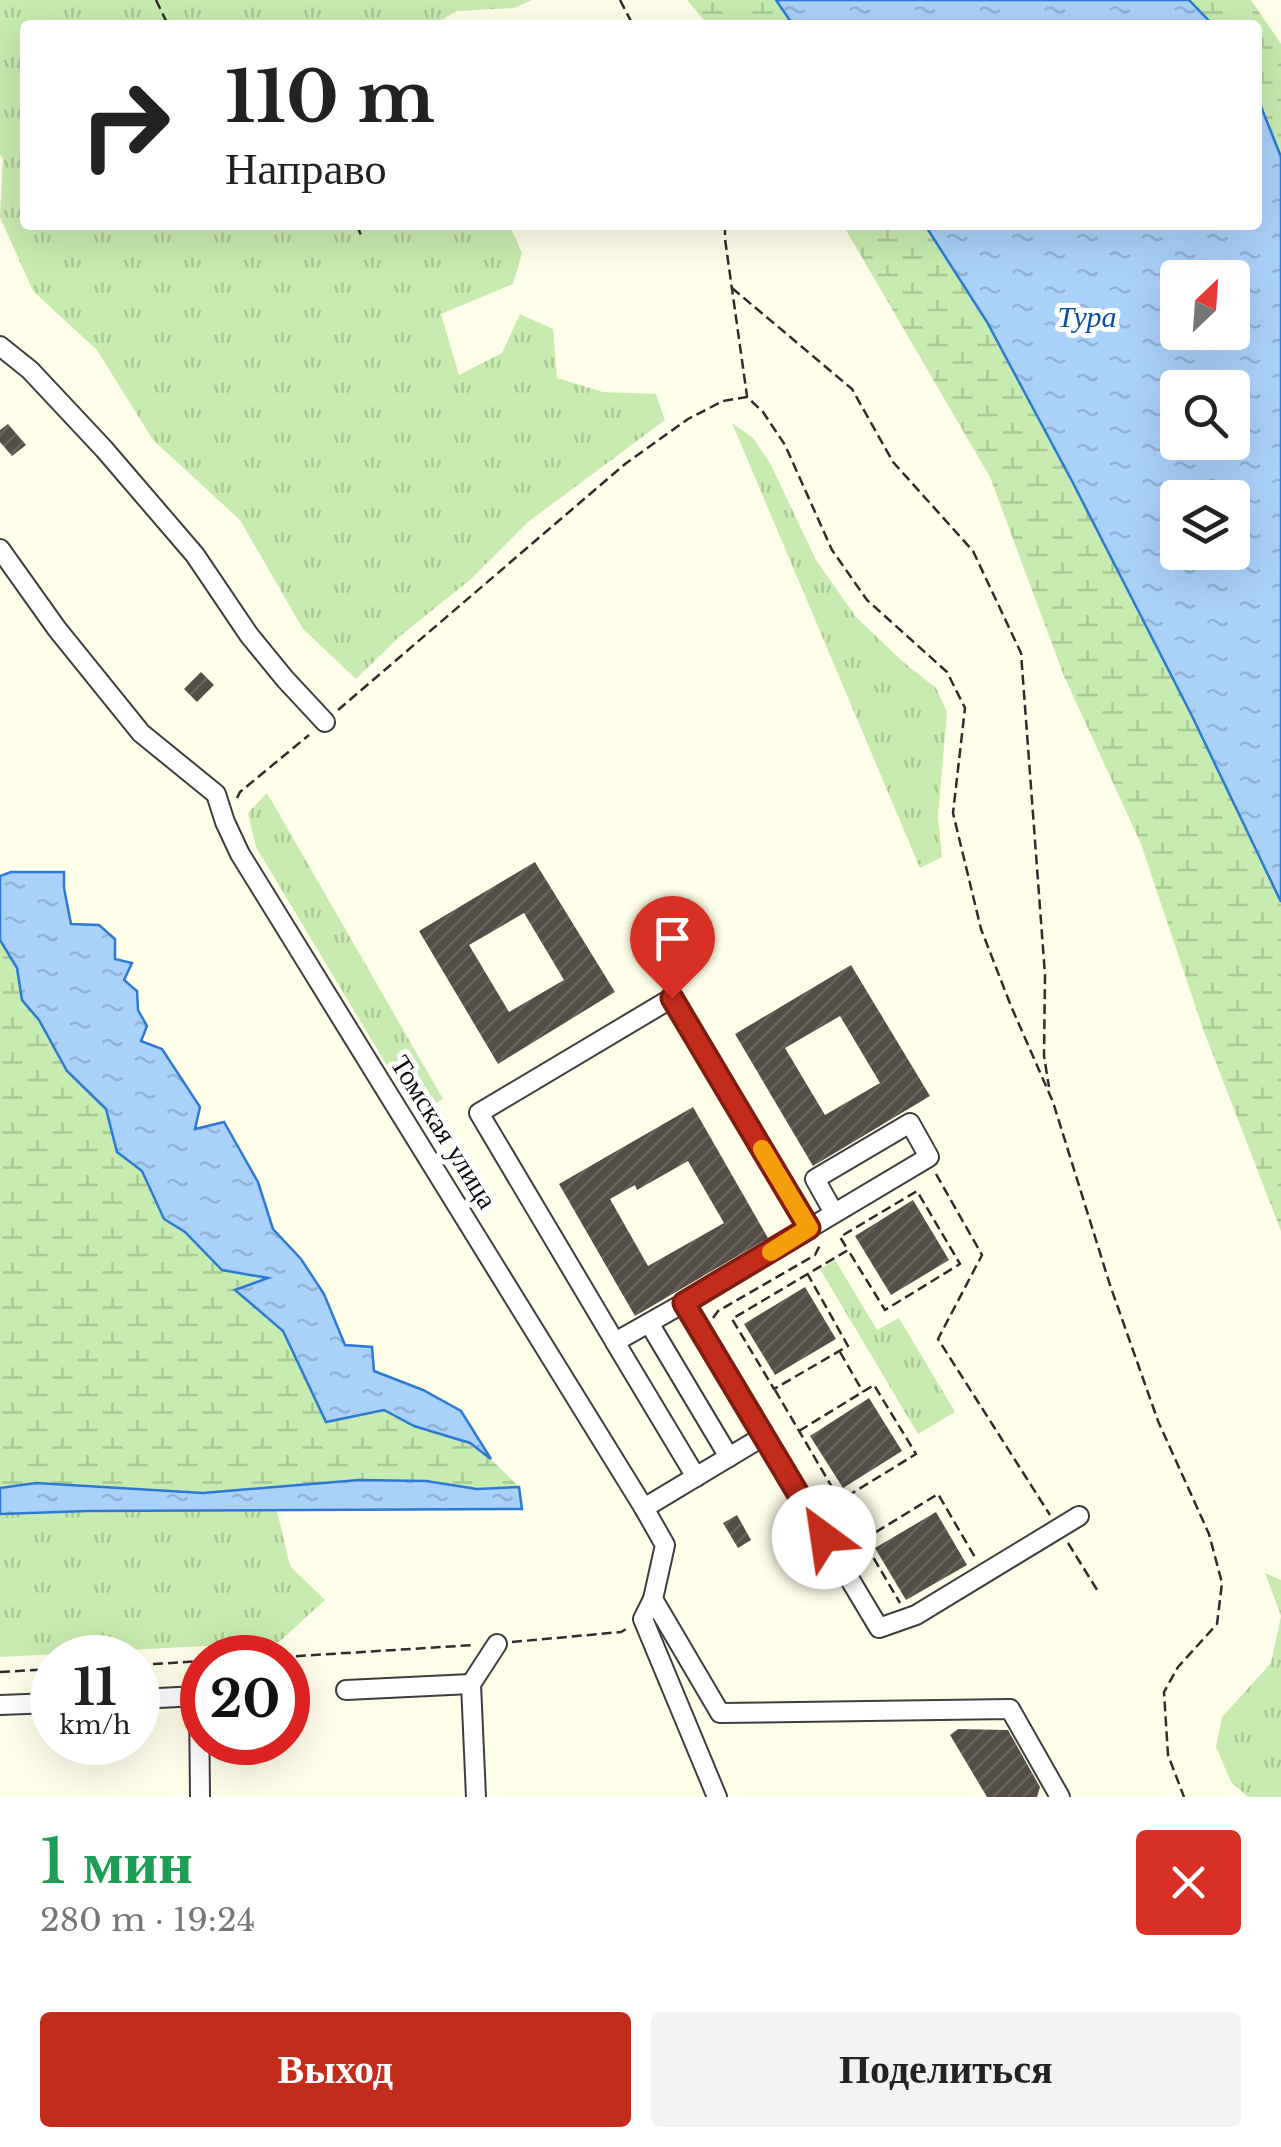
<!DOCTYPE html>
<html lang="ru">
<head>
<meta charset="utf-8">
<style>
  body { margin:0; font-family:"Libre Baskerville",serif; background:#f2f2f2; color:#222; height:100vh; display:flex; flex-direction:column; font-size:38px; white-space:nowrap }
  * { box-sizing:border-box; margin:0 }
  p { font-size:32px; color:#767676 }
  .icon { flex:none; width:55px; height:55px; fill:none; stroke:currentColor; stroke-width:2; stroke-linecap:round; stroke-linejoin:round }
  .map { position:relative; height:1797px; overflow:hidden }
  .side { display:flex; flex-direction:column; background:#fff; flex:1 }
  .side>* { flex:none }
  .top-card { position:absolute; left:20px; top:20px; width:1242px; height:210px; border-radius:10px; box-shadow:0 10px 40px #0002; background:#fff; color:#222; overflow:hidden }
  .needle { width:65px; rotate:25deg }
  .buttons { position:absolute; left:1160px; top:260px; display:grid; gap:20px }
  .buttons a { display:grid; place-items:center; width:90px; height:90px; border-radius:10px; background:#fff; box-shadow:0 10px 40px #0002; font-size:50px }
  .speed { position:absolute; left:30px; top:1635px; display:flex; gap:20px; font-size:50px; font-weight:700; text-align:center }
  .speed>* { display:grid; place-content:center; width:130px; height:130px; border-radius:50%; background:#fff; box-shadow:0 10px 40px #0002; line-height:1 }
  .speed small { font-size:25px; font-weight:400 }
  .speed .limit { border:15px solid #d22; background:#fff; color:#111 }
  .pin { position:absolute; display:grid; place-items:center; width:85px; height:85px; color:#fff; margin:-102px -42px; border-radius:50% 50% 50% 0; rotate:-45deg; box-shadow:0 0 10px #0007 }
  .pin .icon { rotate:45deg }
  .me { position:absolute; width:110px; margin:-55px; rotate:329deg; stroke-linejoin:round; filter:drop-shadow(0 0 8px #0008) }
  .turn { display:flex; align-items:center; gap:35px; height:210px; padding:0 40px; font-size:45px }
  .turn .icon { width:130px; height:130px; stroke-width:2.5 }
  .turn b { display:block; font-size:70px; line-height:85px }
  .round { display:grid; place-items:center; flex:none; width:105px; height:105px; border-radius:10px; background:#f2f2f2 }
  .headline { display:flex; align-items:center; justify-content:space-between; height:170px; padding:0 40px }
  h1 { font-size:60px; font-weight:600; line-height:75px; color:#1e9e55 }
  .cta { display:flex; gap:20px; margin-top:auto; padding:20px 40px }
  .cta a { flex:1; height:115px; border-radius:10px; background:#c32b1b; color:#fff; font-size:40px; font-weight:600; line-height:115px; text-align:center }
  .cta a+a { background:#f2f2f2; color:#222 }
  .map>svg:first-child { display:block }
  .grass { fill:url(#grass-tufts) }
  .wetland { fill:url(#wetland-marsh) }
  .water { fill:url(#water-ripples); stroke:#2c7ad6; stroke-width:2.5; fill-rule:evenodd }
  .building { fill:url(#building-hatch); fill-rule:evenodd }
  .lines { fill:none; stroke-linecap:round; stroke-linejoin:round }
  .minor-casing { stroke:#3e3e3e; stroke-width:22 }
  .path { stroke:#2d2d2d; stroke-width:2.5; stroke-dasharray:10 5; stroke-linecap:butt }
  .minor { stroke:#fff; stroke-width:18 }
  .route-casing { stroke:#7f1c12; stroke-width:25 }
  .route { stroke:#c32b1b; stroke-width:18 }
  .slow { stroke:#f59e0b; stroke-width:18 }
  .labels { text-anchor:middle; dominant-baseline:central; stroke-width:10; stroke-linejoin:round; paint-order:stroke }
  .street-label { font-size:28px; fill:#0b0b0b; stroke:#fff }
  .water-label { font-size:30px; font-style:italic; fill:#0d4da4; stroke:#fff }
</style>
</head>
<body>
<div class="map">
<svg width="1281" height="1797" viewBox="0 0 1281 1797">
  <defs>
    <pattern id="grass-tufts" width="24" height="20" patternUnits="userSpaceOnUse" patternTransform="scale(2.5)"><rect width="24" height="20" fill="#c7ebb0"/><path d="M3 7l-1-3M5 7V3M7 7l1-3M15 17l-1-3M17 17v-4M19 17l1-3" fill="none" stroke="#aac896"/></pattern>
    <pattern id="wetland-marsh" width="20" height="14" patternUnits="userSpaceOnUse" patternTransform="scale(2.5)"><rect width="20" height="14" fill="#c7ebb0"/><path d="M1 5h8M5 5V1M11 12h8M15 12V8" fill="none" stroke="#aac896"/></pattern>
    <pattern id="water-ripples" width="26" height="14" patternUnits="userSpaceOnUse" patternTransform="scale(2.5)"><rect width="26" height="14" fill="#aad1fa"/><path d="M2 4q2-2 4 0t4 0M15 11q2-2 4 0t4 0" fill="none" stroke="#91b2d5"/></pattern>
    <pattern id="building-hatch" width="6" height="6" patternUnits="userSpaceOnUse" patternTransform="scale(2.5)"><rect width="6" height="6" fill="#544e47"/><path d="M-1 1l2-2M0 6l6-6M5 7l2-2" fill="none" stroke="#68635d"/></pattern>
  </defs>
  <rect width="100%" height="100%" fill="#fffee9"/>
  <g class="grass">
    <polygon points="0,0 532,0 514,8 457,11 432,25 25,25 25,225 509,225 522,253 513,284 441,314 459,375 502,353 520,314 553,329 557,378 603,392 656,394 665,420 528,522 471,579 399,637 356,679 303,629 240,520 153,440 97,350 33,291 0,217 3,158 0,155"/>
    <polygon points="732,423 753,438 770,463 816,560 856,617 902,661 936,688 947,712 938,816 942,857 920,868"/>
    <polygon points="267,793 443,1099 416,1114 256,847 248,813"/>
    <polygon points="835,1260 877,1330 899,1318 955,1412 918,1434 820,1269"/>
    <polygon points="88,1511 277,1511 290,1566 325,1600 279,1642 0,1657 0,1514"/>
    <polygon points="1265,1573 1281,1580 1281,1797 1248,1797 1231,1782 1216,1747 1222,1717 1271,1663 1281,1616"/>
  </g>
  <g class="wetland">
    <polygon points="687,0 776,0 793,25 708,25"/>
    <polygon points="1189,0 1251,0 1281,44 1281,157 1258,99 1258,25 1213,25"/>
    <polygon points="843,225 925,225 987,322 1073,483 1192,716 1281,902 1281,1231 1203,1029 1141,844 1064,676 990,477"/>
    <polygon points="0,940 17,968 22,1000 39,1020 67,1071 106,1109 117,1152 142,1171 164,1219 185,1232 222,1270 270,1279 236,1291 283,1331 326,1421 384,1410 414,1426 470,1443 491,1459 519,1487 477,1489 426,1481 203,1493 36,1483 0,1488"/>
  </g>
  <g class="water">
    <polygon points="776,0 1189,0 1213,25 793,25"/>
    <path d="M1258,99L1281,157V902L1192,716L1073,483L987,322L925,225H1258ZM1178,278H1232V332H1178ZM1178,388H1232V442H1178ZM1178,498H1232V552H1178Z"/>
    <polygon points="11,872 64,872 64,888 71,924 99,925 115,939 115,959 132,963 124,980 137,991 138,1010 147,1026 141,1041 162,1049 200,1107 195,1129 224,1122 258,1182 273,1229 301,1259 324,1294 345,1345 372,1347 374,1371 423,1390 461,1411 491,1459 470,1443 414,1426 384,1410 326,1422 283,1331 235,1290 268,1278 222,1270 185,1232 164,1219 142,1171 117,1152 106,1109 67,1071 39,1020 22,1000 17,968 0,940 0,876"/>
    <polygon points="359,1480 426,1481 477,1489 519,1487 522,1509 88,1511 0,1514 0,1488 36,1483 203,1493"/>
  </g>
  <g class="building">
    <polygon points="8,424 26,445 12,456 0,442 0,430"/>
    <polygon points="201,672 214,685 197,702 184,689"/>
    <path d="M535,862L615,992L498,1064L419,931ZM524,913L564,980L509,1012L469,945Z"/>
    <path d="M851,965L930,1096L813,1166L735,1034ZM840,1016L880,1083L825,1115L785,1048Z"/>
    <path d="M693,1107L768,1238L635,1316L559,1184ZM688,1161L724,1223L648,1266L610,1199L635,1185L637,1190Z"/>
    <polygon points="913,1200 949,1260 891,1295 855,1236"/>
    <polygon points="805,1287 836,1339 775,1375 744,1324"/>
    <polygon points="869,1398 902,1451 843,1488 810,1436"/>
    <polygon points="936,1512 967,1565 906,1600 875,1548"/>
    <polygon points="737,1515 751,1540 738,1548 723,1523"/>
    <polygon points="958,1729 1008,1730 1040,1787 1037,1797 987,1797 950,1735"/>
  </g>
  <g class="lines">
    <g class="minor-casing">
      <g id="minor">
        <polyline points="0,346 30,370 104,449 195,555 249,635 285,679 325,722"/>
        <polyline points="0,549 57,629 141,733 216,794 225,822 240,854 644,1508 665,1545 653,1599 643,1619 717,1797"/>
        <polyline points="684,1303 615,1342 696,1477"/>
        <polyline points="649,1323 729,1457"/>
        <polyline points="615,1342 479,1113 672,998 809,1229"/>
        <polyline points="764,1436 684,1303 929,1157 910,1123 815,1179 834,1213"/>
        <polyline points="644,1508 764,1436 879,1628 916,1615 1079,1516"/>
        <polyline points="653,1599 720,1713 1010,1709 1060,1797"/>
        <polyline points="346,1690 471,1684"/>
        <polyline points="138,1699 199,1696 200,1797"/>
        <polyline points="0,1705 52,1703"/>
        <polyline points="476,1797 471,1684 497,1644"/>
      </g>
    </g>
    <g class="path">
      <polyline points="156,0 168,25"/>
      <polyline points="620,0 633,25"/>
      <polyline points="357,225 362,238"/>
      <polyline points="725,225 725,239 747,396"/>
      <polyline points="732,288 852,389 893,462 973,551 1021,653 1045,975 1044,1056 1049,1087"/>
      <polyline points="338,710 625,464 688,419 723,401 747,397 763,412 785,445 832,550 867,600 947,672 965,708 953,813 981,929 1011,1006 1053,1102 1110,1285 1158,1421 1209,1534 1222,1583 1217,1624 1178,1667 1164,1692 1168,1755 1184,1797"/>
      <polyline points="237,798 240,792 309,735"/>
      <polyline points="936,1174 982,1255 938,1339 1050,1515"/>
      <polyline points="807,1273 848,1346 774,1389 732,1319 848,1250 840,1237 917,1191 960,1264 885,1310 848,1250"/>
      <polyline points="713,1318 718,1311 815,1255 820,1245"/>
      <polyline points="840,1352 863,1392"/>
      <polyline points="775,1390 900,1603"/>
      <polyline points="799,1431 874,1385 916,1454 841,1500"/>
      <polyline points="863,1540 938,1494 976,1559"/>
      <polyline points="1068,1543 1099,1593"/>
      <polyline points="512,1642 621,1632 628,1628"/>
      <polyline points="266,1658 474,1645"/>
      <polyline points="138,1665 202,1661"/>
      <polyline points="0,1672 52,1669"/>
    </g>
    <use href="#minor" class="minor"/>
  </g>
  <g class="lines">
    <g class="route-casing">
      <polyline id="route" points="672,998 809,1228 684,1303 824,1537"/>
    </g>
    <use href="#route" class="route"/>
    <polyline class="slow" points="762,1149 809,1228 771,1252"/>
  </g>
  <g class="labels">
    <g class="street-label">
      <text transform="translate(444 1132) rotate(58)">Томская улица</text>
    </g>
    <g class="water-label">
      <text x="1087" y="316">Тура</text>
    </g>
  </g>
</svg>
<div class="buttons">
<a><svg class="needle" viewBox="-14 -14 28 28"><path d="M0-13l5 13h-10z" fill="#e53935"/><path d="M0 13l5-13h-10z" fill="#767676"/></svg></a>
<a><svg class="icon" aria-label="search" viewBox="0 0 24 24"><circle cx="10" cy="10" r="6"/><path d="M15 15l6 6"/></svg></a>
<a><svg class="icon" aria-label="layers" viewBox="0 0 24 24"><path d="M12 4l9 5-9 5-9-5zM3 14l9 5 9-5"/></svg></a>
</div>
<div class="speed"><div>11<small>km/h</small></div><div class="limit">20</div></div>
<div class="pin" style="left:672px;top:998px;background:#d93025"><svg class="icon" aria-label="arrive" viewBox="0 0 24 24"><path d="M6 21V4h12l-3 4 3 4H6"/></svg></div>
<svg class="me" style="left:824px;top:1537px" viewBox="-20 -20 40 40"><circle r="19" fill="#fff"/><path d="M0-13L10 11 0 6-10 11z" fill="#c32b1b"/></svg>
<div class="top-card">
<div class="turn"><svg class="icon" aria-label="right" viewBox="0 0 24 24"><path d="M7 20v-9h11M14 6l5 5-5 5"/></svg><div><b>110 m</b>Направо</div></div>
</div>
</div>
<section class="side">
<div class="headline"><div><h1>1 мин</h1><p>280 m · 19:24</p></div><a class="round" style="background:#d93025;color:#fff"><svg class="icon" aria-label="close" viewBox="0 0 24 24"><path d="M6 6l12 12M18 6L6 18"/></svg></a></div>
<div class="cta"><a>Выход</a><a>Поделиться</a></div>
</section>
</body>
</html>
